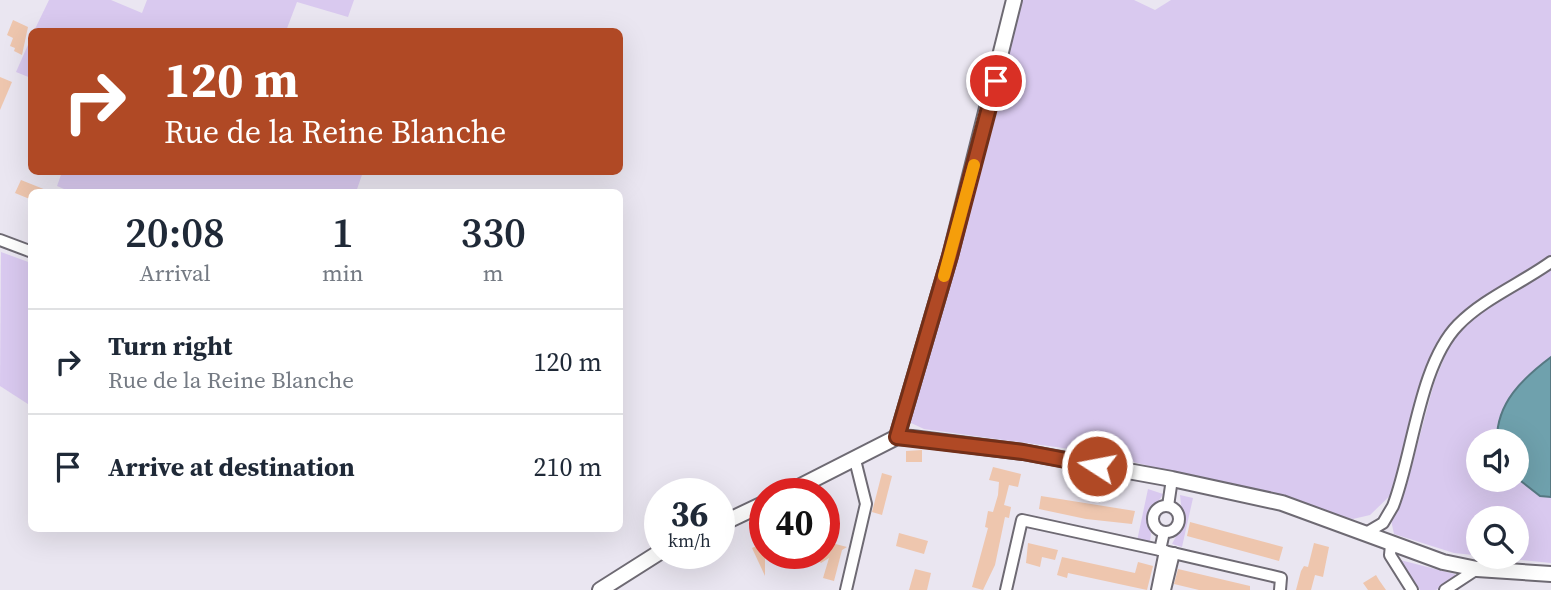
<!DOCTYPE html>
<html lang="en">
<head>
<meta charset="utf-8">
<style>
  body { margin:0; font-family:"Source Serif 4",serif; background:#f6f6f7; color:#1f2937; height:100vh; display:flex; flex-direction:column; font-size:26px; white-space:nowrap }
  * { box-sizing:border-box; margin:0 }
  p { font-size:23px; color:#747a83 }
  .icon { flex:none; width:38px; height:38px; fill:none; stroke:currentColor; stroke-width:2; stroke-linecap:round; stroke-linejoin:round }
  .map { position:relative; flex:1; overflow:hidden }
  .panel { position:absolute; left:28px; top:189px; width:595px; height:343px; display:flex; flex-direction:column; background:#fff; border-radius:10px; box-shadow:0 7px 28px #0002 }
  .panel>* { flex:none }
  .top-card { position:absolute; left:28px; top:28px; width:595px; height:147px; border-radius:10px; box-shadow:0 7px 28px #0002; background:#b04925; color:#fff; overflow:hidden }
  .tools { position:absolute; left:1466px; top:429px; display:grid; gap:14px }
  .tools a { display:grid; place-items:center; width:63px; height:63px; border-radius:50%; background:#fff; box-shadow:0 7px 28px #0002; font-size:35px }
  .speed { position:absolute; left:644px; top:478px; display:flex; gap:14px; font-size:35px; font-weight:700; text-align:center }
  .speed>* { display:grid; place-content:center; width:91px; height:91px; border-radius:50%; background:#fff; box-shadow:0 7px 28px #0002; line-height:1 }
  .speed small { font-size:18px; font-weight:400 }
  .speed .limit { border:10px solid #d22; background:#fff; color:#111 }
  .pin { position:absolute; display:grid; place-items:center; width:60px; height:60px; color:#fff; margin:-30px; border:4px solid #fff; border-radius:50%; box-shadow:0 2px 7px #0007 }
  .me { position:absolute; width:77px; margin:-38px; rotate:281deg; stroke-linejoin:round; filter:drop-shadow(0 0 5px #0008) }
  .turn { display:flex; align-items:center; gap:24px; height:147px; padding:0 21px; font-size:32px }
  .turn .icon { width:91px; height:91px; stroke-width:2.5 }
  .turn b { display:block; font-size:49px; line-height:60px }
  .eta { display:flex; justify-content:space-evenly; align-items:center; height:119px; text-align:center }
  .eta b { font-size:42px; font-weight:600; line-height:49px }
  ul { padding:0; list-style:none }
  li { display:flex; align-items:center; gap:21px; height:105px; padding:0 21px; border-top:2px solid #e0e1e3 }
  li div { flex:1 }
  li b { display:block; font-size:26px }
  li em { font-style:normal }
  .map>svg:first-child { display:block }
  .green { fill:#d9c9ef; fill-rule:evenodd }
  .water { fill:#6fa1ad; stroke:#567882; stroke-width:2 }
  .building { fill:#eec6ae }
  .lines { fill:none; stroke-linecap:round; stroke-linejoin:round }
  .minor-casing { stroke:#6e6a73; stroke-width:14 }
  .tertiary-casing { stroke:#6e6a73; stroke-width:18 }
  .minor { stroke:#fff; stroke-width:10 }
  .tertiary { stroke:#fff; stroke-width:14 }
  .route-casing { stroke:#722f18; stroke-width:18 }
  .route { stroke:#b04925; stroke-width:12 }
  .slow { stroke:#f59e0b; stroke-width:12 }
</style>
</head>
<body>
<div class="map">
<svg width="1551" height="590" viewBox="0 0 1551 590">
  <rect width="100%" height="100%" fill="#eae6f1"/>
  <g class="green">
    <polygon points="49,0 111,0 142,13 147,0 354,0 348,17 297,2 286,31 34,31"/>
    <polygon points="1017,0 1134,0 1155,10 1171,0 1551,0 1551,259 1443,341 1397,489 1370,515 1353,519 1099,453 924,429 909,422"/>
    <polygon points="31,38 31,78 16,72"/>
    <polygon points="62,172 363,172 356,192 71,192 57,186"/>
    <polygon points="1,252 31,263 31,406 0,386"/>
    <path d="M1551,266V563L1454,553L1394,534L1391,520L1405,491L1434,383L1449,346L1466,323ZM1479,441H1517V480H1479ZM1479,518H1517V556H1479Z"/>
    <path d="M1148,489L1163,494C1160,501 1153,505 1150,514C1147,525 1154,532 1149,543L1137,541Z"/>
    <polygon points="1180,495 1193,498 1182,547 1172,544 1183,523"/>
    <polygon points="1400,560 1455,574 1455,578 1436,590 1420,590"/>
  </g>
  <path class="water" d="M1551,357V497L1540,496L1517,478V441H1497C1496,403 1523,378 1551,357Z"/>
  <g class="building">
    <polygon points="13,20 28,27 22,55 14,51 15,48 10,46 13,38 7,35"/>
    <polygon points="0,77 12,82 0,110"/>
    <polygon points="21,180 51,192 32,192 32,200 15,193"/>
    <polygon points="922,450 922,462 906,462 906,451"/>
    <polygon points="993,467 1021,474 1018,487 1009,485 1004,505 1011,507 1009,518 1005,517 995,565 983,590 972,587 988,528 985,527 988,511 993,512 998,495 999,482 989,480"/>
    <polygon points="882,473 892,476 882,515 872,512"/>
    <polygon points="1041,496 1135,511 1132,524 1086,519 1039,509"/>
    <polygon points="1190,522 1283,547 1279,561 1187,536"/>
    <polygon points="899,533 928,541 924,554 896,546"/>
    <polygon points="824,541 847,547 842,550 834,581 823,578 829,558 821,563 810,553 824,553"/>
    <polygon points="765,542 765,576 752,548"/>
    <polygon points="1028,543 1058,550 1055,560 1042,557 1040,567 1026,563"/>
    <polygon points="1314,543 1329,547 1323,577 1315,575 1311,590 1296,590 1301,571 1304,566 1308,567"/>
    <polygon points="1062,557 1135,573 1138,562 1153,566 1147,590 1068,573 1067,578 1057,575"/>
    <polygon points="915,569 931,573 927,590 909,590"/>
    <polygon points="1178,569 1250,586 1250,590 1199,590 1174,584"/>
    <polygon points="1376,575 1379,580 1386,590 1368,590 1363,583"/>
  </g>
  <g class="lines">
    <g class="minor-casing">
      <g id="minor">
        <polyline points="0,240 32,252"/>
        <polyline points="1168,506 1172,479"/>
        <circle cx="1166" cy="519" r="13"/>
        <path d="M1366,533L1383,523L1393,506C1413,455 1419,365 1458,325C1483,299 1522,283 1551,262"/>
        <polyline points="1391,545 1390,555 1412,590"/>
        <polyline points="1160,550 1281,578 1280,590"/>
        <polyline points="846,590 866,504 855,460"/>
        <polyline points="1006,590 1022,520 1160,550 1164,532"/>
        <polyline points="1157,590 1165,551"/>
        <polyline points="1165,590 1174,553"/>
        <polyline points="1445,590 1477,569"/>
      </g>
    </g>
    <g class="tertiary-casing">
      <g id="tertiary">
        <polyline points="897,437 950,256 1014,0"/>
        <polyline points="785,494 897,437 912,438 1023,452 1172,479 1282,503 1443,562 1477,569 1551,574"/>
        <polyline points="719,525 765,503"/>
        <polyline points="600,590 660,552"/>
      </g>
    </g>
    <use href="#minor" class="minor"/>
    <use href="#tertiary" class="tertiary"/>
  </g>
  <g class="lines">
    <g class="route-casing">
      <polyline id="route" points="996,81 950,256 897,437 1023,452 1097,466"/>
    </g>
    <use href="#route" class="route"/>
    <polyline class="slow" points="944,276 974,165"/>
  </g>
</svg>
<div class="tools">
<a><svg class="icon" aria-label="sound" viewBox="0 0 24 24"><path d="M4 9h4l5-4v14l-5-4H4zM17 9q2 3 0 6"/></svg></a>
<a><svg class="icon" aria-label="search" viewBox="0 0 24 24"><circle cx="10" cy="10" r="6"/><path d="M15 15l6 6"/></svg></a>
</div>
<div class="speed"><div>36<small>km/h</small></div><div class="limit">40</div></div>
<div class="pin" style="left:996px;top:81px;background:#d93025"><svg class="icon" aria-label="arrive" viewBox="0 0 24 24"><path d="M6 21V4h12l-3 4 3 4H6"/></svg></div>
<svg class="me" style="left:1097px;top:466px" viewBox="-20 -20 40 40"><circle r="17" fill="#b04925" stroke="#fff" stroke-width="3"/><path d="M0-11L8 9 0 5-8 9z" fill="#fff"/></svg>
<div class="top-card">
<div class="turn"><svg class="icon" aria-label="right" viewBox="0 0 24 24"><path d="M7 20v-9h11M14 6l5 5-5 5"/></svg><div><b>120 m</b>Rue de la Reine Blanche</div></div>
</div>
<section class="panel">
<div class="eta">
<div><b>20:08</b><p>Arrival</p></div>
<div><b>1</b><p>min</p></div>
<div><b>330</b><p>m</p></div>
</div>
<ul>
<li><svg class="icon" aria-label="right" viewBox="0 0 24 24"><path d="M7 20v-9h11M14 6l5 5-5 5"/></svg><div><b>Turn right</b><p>Rue de la Reine Blanche</p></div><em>120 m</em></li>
<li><svg class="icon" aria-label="arrive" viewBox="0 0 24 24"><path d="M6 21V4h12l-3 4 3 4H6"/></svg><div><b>Arrive at destination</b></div><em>210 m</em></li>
</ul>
</section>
</div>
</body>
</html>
